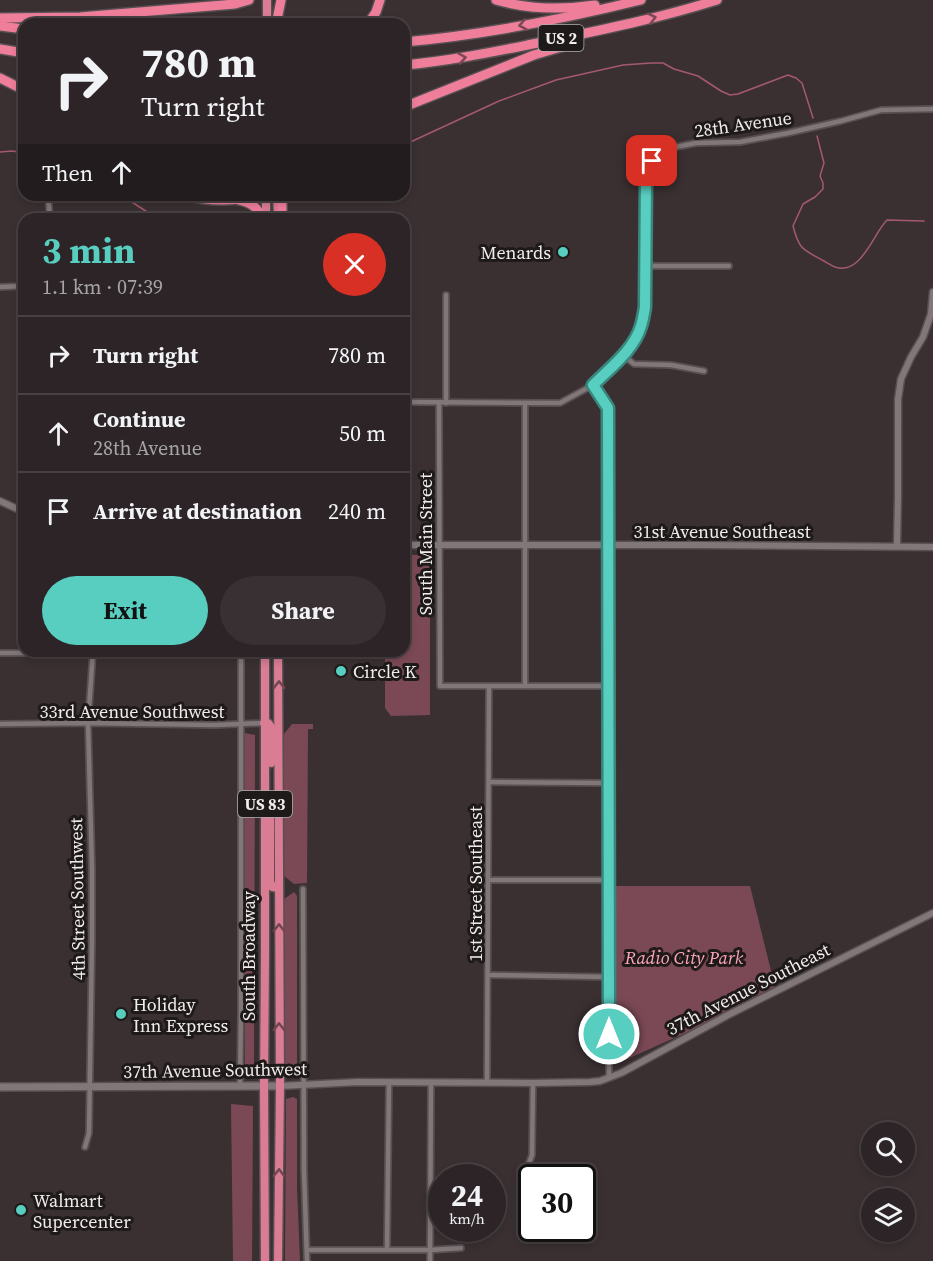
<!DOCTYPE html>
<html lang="en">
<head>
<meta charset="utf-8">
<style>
  body { margin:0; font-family:"Source Serif 4",serif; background:#383032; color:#f1f3f6; height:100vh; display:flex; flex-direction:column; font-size:22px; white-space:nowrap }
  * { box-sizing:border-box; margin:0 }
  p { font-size:20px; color:#a6a4a7 }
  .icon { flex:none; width:33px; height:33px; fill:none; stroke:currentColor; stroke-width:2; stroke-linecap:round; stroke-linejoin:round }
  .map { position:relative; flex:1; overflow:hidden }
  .details { position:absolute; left:18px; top:213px; width:392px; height:444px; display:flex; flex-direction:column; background:#2c2426; border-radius:18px; box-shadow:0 3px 9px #0003,0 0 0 2px #484143 }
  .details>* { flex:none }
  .hud { position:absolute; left:18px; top:18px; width:392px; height:183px; border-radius:18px; box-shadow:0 3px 9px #0003,0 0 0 2px #484143; background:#2c2426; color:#f1f3f6; overflow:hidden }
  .buttons { position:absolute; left:861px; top:1122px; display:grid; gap:12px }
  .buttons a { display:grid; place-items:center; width:54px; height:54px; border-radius:50%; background:#2c2426; box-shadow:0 3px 9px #0003,0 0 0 2px #484143; font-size:30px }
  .speed { position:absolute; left:428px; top:1164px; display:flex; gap:12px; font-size:30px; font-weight:700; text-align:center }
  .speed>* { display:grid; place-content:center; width:78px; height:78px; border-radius:50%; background:#2c2426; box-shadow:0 3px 9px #0003,0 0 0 2px #484143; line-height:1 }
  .speed small { font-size:15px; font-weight:400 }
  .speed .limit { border:3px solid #111; border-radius:9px; background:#fff; color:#111 }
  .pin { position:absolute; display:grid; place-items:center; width:51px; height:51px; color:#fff; margin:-26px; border-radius:12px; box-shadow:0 3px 9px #0006 }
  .me { position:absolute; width:66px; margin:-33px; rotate:0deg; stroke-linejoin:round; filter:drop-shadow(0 0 4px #0008) }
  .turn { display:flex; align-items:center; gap:21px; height:126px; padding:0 24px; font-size:27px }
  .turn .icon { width:78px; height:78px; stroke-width:2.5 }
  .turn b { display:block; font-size:42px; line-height:51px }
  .then { display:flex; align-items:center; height:57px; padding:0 24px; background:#0003; gap:12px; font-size:22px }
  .round { display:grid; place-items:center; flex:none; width:63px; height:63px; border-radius:32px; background:#383032 }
  .headline { display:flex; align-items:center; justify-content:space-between; height:102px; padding:0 24px }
  h1 { font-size:36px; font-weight:700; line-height:45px; color:#58cec0 }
  .primary-button { display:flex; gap:12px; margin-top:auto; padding:12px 24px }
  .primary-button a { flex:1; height:69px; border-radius:36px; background:#58cec0; color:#111; font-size:24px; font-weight:700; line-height:69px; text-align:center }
  .primary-button a+a { background:#383032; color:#f1f3f6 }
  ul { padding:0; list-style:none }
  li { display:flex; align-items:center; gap:18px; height:78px; padding:0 24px; border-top:2px solid #484143 }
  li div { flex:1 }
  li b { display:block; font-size:22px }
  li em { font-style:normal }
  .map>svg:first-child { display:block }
  .green { fill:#7b4955 }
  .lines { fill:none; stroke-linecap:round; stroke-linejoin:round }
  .stream { stroke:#a5596c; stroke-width:1.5 }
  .minor-casing { stroke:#574f51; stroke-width:8 }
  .tertiary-casing { stroke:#574f51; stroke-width:9 }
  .secondary-casing { stroke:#574f51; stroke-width:10 }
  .trunk-casing { stroke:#574f51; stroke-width:11 }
  .motorway-casing { stroke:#574f51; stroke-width:12 }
  .minor { stroke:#817678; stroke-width:4.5 }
  .tertiary { stroke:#817678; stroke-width:6 }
  .secondary { stroke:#817678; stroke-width:7 }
  .trunk { stroke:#d97c94; stroke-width:8 }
  .motorway { stroke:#ef7e9b; stroke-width:9 }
  .oneway { stroke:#7c4754 }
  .oneway2 { stroke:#724651 }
  .route-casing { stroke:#39867d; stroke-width:15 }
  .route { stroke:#58cec0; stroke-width:10 }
  .poi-dot { fill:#58cec0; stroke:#1e1a1a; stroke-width:2 }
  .labels { text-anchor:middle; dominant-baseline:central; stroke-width:6; stroke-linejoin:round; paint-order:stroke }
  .shield { fill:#1e1a1a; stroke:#b2acad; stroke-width:1.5 }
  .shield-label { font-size:16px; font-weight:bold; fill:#f2ebec }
  .street-label { font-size:18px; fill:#f2ebec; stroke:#1e1a1a }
  .poi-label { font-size:18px; fill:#f2ebec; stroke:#1e1a1a; text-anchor:start }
  .park-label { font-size:18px; font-style:italic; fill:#fca5b8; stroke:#1e1a1a }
</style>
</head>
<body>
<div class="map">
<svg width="933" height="1261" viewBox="0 0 933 1261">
  <rect width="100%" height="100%" fill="#3a3032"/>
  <g class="green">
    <polygon points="404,555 424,555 430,558 430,715 391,716 385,708 385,651 404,651"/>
    <polygon points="292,724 313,724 313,729 308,729 307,883 294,884 283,875 284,734"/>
    <polygon points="244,733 255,735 254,1067 245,1069"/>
    <polygon points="612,886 750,886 776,991 739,1009 616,1064"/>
    <polygon points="294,892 297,896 297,1068 292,1072 284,1070 284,899"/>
    <polygon points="293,1097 297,1099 297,1188 300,1261 285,1261 286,1099"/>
    <polygon points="231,1104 253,1106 252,1261 233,1261"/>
  </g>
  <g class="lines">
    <g class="stream">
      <path d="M817,136L824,163L820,176L823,183V189L815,197L803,204L793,226C799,249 802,249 822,260C826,262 830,265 835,267C861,276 873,234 887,220L924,221"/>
      <polyline points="404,145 499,101 556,80 623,65 651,63 663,63 674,69 698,76 721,91 730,95 738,94 788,75 796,78 802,83 813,118"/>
      <polyline points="0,152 12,151 24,153"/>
      <polyline points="121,195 158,219"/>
      <polyline points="239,219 250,215"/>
    </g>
    <g class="minor-casing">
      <g id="minor">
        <polyline points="48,195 50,219"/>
        <polyline points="645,266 729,266"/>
        <polyline points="0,287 24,286"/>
        <polyline points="446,295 446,403"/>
        <path d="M623,355C638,337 641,330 645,307L646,178L652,161L666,149L696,143L740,142L788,133L841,121L881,110L933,109"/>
        <polyline points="593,385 608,408 609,1078"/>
        <polyline points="404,402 560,403 593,385 623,355 634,364 671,365 704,371"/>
        <polyline points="439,403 440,686 608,686"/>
        <polyline points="525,403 525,686"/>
        <polyline points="0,653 93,653"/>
        <polyline points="0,724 88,723 215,725 264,723"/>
        <polyline points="489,782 608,783"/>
        <polyline points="488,880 608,880"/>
        <polyline points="303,889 304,1171 307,1261"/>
        <polyline points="489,975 609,977"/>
        <polyline points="487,1082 489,686"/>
        <polyline points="240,1085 241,1011 241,651"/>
        <polyline points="85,1147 89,1133 92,940 92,868 88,723 93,651"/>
        <polyline points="525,1174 532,1155 533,1083"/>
        <polyline points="387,1249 389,1082"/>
        <polyline points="307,1250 430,1250 461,1248"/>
        <polyline points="430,1261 431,1082"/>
      </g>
    </g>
    <g class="tertiary-casing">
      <g id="tertiary">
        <polyline points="0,501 24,512"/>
        <polyline points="404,545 702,545 933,547"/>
        <polyline points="897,546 898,496 898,399 901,379 911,357 923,337 931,314 933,292"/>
        <polyline points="280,1086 358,1082 533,1083 590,1082 600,1081 621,1073 728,1015 933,913"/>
      </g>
    </g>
    <g class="secondary-casing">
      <polyline id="secondary" points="0,1087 280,1086"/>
    </g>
    <g class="trunk-casing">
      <g id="trunk">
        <polyline points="267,24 267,0"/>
        <polyline points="266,195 266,219"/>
        <polyline points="277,195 278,213"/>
        <polyline points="265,651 265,956 264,1086 265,1261"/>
        <polyline points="278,651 280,1086 278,1261"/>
        <polyline points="264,723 268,723 271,727 271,763"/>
        <polyline points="270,817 270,881 272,887 279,888"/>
      </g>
    </g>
    <g class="motorway-casing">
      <g id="motorway">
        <path d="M496,0C527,9 562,10 595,5"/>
        <polyline points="0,18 80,17 235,4 249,0"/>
        <polyline points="277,20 281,0"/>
        <polyline points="368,24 376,12 380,0"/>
        <polyline points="0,26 24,29"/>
        <path d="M404,42C483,35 564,19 641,0"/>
        <polyline points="0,49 24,53"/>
        <path d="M404,65C451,61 497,51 543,42C602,30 660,18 717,0"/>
        <polyline points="0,78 24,90"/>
        <polyline points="404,107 534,55 561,47 577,38"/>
        <path d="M187,195C211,203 242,200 267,195"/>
        <path d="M239,200C252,203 257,207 263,219"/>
        <polyline points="282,219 282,195"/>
      </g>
    </g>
    <use href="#minor" class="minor"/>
    <use href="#tertiary" class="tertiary"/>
    <use href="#secondary" class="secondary"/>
    <use href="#trunk" class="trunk"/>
    <use href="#motorway" class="motorway"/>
  </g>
  <defs><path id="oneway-chevron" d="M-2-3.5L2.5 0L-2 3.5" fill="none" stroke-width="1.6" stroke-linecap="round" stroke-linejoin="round" transform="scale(1.5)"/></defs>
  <g class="oneway">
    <use href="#oneway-chevron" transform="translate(652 18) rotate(-14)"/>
    <use href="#oneway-chevron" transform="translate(523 25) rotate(170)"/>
    <use href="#oneway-chevron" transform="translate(462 58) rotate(-9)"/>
  </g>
  <g class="oneway2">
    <use href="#oneway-chevron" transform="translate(279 685) rotate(-90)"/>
    <use href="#oneway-chevron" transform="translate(279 928) rotate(-90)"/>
    <use href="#oneway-chevron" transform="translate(279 1027) rotate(-90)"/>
    <use href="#oneway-chevron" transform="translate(279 1173) rotate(-89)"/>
  </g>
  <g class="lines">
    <g class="route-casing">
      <path id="route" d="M609,1034L608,408L593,385C610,368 634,350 641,326C643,320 644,313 645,307L646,178L652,161"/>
    </g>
    <use href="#route" class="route"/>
  </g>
  <g class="poi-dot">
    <circle cx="563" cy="252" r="6"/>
    <circle cx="341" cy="671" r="6"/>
    <circle cx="121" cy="1014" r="6"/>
    <circle cx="21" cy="1210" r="6"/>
  </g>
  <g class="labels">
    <g class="shield">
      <rect x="538.5" y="25" width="45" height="26" rx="4.5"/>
      <rect x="238" y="791" width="54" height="26" rx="4.5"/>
    </g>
    <g class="shield-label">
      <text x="561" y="38">US 2</text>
      <text x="265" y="804">US 83</text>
    </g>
    <g class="street-label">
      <text transform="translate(743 124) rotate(-8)">28th Avenue</text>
      <text x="722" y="531">31st Avenue Southeast</text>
      <text transform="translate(425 544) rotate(-90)">South Main Street</text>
      <text x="132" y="711">33rd Avenue Southwest</text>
      <text transform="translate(475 884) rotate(-90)">1st Street Southeast</text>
      <text transform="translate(77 899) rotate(-91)">4th Street Southwest</text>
      <text transform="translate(248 956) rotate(-90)">South Broadway</text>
      <text transform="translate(748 989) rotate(-27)">37th Avenue Southeast</text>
      <text transform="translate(215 1070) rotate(-1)">37th Avenue Southwest</text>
    </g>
    <g class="poi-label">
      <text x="551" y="252" text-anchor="end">Menards</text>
      <text x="353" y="671">Circle K</text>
      <text x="133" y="1004">Holiday<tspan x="133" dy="21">Inn Express</tspan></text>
      <text x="33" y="1200">Walmart<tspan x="33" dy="21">Supercenter</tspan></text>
    </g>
    <g class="park-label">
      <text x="684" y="957">Radio City Park</text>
    </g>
  </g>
</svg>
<div class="buttons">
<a><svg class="icon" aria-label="search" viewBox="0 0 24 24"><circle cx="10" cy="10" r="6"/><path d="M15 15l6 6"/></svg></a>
<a><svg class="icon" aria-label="layers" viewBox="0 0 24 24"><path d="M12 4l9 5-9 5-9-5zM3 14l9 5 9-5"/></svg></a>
</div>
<div class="speed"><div>24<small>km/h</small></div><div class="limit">30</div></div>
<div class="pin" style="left:652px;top:161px;background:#d93025"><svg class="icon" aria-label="arrive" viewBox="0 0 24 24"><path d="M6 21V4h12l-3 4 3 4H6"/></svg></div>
<svg class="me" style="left:609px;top:1034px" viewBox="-20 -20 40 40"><circle r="17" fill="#58cec0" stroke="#fff" stroke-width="3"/><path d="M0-11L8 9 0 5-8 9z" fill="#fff"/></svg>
<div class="hud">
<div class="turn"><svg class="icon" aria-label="right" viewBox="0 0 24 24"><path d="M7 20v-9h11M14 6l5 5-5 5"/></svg><div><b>780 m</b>Turn right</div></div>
<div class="then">Then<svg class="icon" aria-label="ahead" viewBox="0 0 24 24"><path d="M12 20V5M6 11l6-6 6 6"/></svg></div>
</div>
<section class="details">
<div class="headline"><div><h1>3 min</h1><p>1.1 km · 07:39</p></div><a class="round" style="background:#d93025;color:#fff"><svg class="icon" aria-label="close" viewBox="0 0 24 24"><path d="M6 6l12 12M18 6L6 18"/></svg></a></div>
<ul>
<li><svg class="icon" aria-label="right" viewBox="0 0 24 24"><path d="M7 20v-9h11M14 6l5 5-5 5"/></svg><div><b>Turn right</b></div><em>780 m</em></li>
<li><svg class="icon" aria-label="ahead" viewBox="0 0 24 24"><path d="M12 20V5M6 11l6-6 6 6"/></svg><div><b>Continue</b><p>28th Avenue</p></div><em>50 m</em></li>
<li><svg class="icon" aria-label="arrive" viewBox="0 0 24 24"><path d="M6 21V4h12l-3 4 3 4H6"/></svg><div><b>Arrive at destination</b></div><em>240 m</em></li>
</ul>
<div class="primary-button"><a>Exit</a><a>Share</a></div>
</section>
</div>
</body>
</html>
